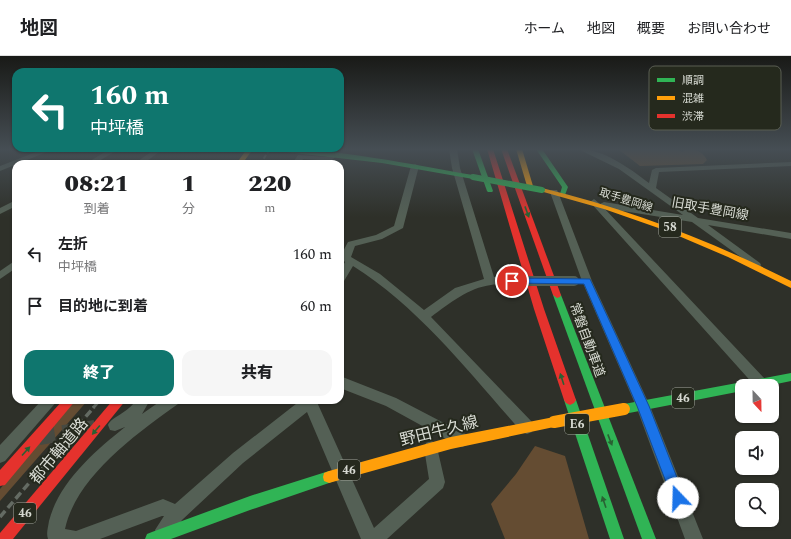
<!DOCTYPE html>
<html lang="ja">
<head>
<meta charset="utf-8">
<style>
  body { margin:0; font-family:Spectral,"Noto Sans JP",serif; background:#f6f6f6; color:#202124; height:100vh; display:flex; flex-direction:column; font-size:15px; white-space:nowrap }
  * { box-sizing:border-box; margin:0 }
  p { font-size:13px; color:#757577 }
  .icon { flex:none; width:22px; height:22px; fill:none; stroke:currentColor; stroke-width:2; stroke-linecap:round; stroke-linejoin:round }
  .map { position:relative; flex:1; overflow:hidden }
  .panel { position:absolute; left:12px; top:104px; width:332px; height:244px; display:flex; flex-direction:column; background:#fff; border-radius:12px; box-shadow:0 1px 3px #0004 }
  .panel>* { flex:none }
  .banner { position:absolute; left:12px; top:12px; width:332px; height:84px; border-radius:12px; box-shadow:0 1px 3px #0004; background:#0f766e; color:#fff; overflow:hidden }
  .needle { width:26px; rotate:158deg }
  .controls { position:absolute; left:735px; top:323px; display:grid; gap:8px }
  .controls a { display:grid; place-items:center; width:44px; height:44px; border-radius:8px; background:#fff; box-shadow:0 1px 3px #0004; font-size:20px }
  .pin { position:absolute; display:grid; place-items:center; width:34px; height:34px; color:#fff; margin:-17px; border:2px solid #fff; border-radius:50%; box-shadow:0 1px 4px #0007 }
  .me { position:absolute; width:44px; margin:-22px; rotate:339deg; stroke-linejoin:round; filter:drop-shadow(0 0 3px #0008) }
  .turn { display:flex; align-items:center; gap:14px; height:84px; padding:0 12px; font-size:18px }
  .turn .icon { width:52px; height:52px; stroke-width:2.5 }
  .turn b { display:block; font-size:28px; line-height:34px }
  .eta { display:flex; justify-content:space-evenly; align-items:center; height:68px; text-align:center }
  .eta b { font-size:24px; font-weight:800; line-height:28px }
  .action { display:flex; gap:8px; margin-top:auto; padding:8px 12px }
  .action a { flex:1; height:46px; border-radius:12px; background:#0f766e; color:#fff; font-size:16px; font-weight:800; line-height:46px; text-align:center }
  .action a+a { background:#f6f6f6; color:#202124 }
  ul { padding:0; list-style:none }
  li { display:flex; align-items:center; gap:12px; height:52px; padding:0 12px }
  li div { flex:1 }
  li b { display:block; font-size:15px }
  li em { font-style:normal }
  header { display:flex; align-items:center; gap:24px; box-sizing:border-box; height:56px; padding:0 20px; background:#fff; border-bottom:1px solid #e0e0e0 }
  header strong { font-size:19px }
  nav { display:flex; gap:22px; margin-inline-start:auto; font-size:14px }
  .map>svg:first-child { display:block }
  .green { fill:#644c32 }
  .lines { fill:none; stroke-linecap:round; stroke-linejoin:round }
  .street-tunnel { stroke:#474a42; stroke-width:16; stroke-dasharray:16 8; stroke-linecap:butt }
  .street { fill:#546055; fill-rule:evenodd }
  .fast { fill:#30b455; fill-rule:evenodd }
  .slow { fill:#ff9f0a; fill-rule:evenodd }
  .jam { fill:#e5322d; fill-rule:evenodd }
  .rail-far2 { stroke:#646b63; stroke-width:2; stroke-dasharray:4.5 2; stroke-linecap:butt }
  .rail-far1 { stroke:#646b63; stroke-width:3; stroke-dasharray:7 3.5; stroke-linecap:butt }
  .rail { stroke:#646b63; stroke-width:3.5; stroke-dasharray:8 4; stroke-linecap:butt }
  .street-bridge { stroke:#546055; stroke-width:10 }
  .fast-bridge { stroke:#30b455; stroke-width:6 }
  .slow-bridge { stroke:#ff9f0a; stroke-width:12 }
  .oneway { fill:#296133 }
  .route { fill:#1a73e8; stroke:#114b97 }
  .labels { text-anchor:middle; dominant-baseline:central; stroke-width:4; stroke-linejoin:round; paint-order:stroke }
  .far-street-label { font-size:11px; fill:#d7dad2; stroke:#25291d }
  .shield { fill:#25291d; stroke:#a2a59c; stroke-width:1 }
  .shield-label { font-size:12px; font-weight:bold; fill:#d7dad2 }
  .street-label { font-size:13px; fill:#d7dad2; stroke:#25291d }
  .near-street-label { font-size:16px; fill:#d7dad2; stroke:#25291d }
  .key { fill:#25291d; stroke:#5a5e53; stroke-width:1 }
  .key-label { font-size:11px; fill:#d7dad2 }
</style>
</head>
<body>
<header>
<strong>地図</strong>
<nav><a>ホーム</a><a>地図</a><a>概要</a><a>お問い合わせ</a></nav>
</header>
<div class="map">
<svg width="791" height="483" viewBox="0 0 791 483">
  <rect width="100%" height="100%" fill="#2e3029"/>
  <g class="green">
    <path d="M618,93H677L682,96C692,91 702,94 707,104L703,108L640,110Z"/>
    <polygon points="75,344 88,344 0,445 0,433"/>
    <polygon points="535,390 565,400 589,483 505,483 491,448 516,418"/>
  </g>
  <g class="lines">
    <polyline class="street-tunnel" points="39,381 95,372"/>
    <g class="street">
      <polygon points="44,93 54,93 0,115 0,110"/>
      <polygon points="110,93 119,93 94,108 85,108"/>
      <polygon points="155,93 163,93 143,108 134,108"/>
      <path d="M449,93H457L460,112L494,221H512L517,225C512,232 499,227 491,229C468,232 450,247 431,261L532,366L534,371L532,376L527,378L522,376C470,318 420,252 353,210L344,225L340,226V215L345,206L340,201L348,186L376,179L394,170L411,110L415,108L419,110L403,172L382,183L355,190L351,201L380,218L424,254L455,232L484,223L452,112Z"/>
      <path d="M578,93C604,93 629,112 649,127L652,114L656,112L791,106V110L659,116L656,132L698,162L791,177V183L708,169L760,207L761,209L760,211L756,212L692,166L604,152L765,323L767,327L765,330H755L590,146L594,143L600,148L604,146L683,159L619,113Z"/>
      <polygon points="330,97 337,99 331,105 303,103 300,108 292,108 298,99 326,101"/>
      <polygon points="551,134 557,134 558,136 592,225 650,350 703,483 685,483 636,350 582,225 550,136"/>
      <polygon points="16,144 16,150 0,158 0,152"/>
      <polygon points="16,204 16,212 0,223 0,215"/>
      <polygon points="340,320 396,342 467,379 469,384 467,389 462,391 457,389 386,350 340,332"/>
      <polygon points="42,344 58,344 5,405 0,407 0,389"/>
      <path d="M136,344H150L142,358L162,344H180L178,348C136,378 76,421 65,473L76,475L163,443L175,448L233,397L301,344H316L374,472L429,423L424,392L426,387L431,385L436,387L445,426L443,432L387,483H361L307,356L243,407L182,464L170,480L164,483L158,480L155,474L164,460H162L100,483H48C46,477 48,472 49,465C59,426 95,395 125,371L115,375L110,374L108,369C111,361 128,357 136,344Z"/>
    </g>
    <g class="fast">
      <path d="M274,93C341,93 408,108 473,119L476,121L473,123L382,107L277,95Z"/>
      <polygon points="472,93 478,93 493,135 492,136 488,136 487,135"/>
      <polygon points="536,93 542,93 568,131 565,139 563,140 560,138 562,131"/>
      <polygon points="557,236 561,239 656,483 642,483 553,239"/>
      <polygon points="791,317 791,325 767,330 742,330 742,335 624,358 620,357 618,353 620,349 624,348"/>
      <polygon points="570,339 574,341 576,344 624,483 610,483 564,344 566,341"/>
      <polygon points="329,415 334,417 335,421 334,425 329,427 250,454 171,483 145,483 147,478 152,476 250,440"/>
    </g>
    <g class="slow">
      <polygon points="247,93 253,93 242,108 236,108"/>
      <polygon points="516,93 522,93 533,130 532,131 528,131 527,130"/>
      <path d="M542,132C629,153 711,185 791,225V232L728,201L667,175L604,153L540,135L539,134Z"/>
      <polygon points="554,361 558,362 560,366 558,370 554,371 451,393 329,427 324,425 323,421 324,417 329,415 451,381"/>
    </g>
    <g class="jam">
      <polygon points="487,93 493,93 544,253 576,344 574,347 570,349 566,347 564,344 534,253"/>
      <polygon points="501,93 507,93 561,239 560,241 557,242 553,239"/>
      <polygon points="63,344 76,344 5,429 0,430 0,414"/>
      <polygon points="113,344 126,344 13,483 0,483 0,477"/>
    </g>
    <polyline class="rail-far2" points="260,108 270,93"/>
    <polyline class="rail-far1" points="93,352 100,344"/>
    <polyline class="rail" points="0,461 94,351"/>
    <polyline class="street-bridge" points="512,225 574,225"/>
    <polyline class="fast-bridge" points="473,121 542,134"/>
    <polyline class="slow-bridge" points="554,366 624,353"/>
  </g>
  <defs><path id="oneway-solid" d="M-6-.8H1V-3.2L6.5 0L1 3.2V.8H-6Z"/></defs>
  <g class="oneway">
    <use href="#oneway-solid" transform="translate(527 156) rotate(70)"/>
    <use href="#oneway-solid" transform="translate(562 323) rotate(-108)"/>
    <use href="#oneway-solid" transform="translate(96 374) rotate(130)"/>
    <use href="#oneway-solid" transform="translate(610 384) rotate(69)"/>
    <use href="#oneway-solid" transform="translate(26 395) rotate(-48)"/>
    <use href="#oneway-solid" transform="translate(604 446) rotate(-109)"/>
  </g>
  <linearGradient id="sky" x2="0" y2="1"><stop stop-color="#191a17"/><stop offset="0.58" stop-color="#464e54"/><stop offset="1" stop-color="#464e54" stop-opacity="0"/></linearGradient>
  <rect width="791" height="161" fill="url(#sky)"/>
  <polygon class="route" points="512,222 590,223 649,350 685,442 683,447 678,449 674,447 637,350 584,228 509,227 509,223"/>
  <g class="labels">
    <g class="far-street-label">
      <text transform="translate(626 144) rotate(17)">取手豊岡線</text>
    </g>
    <g class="shield">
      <rect x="659" y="161" width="22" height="20" rx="3"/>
      <rect x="672" y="332" width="22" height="20" rx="3"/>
      <rect x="565" y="358" width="24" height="20" rx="3"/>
      <rect x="338" y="404" width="22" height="20" rx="3"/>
      <rect x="14" y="447" width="22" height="20" rx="3"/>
    </g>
    <g class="shield-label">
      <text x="670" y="171">58</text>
      <text x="683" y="342">46</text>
      <text x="577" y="368">E6</text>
      <text x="349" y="414">46</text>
      <text x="25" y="457">46</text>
    </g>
    <g class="street-label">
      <text transform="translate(710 153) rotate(10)">旧取手豊岡線</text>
      <text transform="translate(587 284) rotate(70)">常磐自動車道</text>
    </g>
    <g class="near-street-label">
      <text transform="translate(439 375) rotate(-14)">野田牛久線</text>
      <text transform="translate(59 395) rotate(-50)">都市軸道路</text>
    </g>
  </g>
  <rect x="649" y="10" width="132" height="64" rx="6" class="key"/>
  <rect x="657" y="22" width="18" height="4" fill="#30b455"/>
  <rect x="657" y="40" width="18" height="4" fill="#ff9f0a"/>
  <rect x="657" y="58" width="18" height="4" fill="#e5322d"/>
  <g class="key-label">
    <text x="682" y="28">順調</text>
    <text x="682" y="46">混雑</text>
    <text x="682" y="64">渋滞</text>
  </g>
</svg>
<div class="controls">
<a><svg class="needle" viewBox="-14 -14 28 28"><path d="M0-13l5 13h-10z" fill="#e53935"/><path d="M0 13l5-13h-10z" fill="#757577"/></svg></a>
<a><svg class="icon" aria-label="sound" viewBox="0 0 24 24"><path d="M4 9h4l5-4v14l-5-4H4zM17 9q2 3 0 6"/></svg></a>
<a><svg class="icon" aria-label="search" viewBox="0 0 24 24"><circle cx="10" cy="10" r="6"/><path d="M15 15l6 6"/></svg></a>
</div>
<div class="pin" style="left:512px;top:225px;background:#d93025"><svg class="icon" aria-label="arrive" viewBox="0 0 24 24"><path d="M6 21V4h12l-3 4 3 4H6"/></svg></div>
<svg class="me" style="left:678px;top:442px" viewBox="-20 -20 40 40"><circle r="19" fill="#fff"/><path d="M0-13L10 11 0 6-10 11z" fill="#1a73e8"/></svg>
<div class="banner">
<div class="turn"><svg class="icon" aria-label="left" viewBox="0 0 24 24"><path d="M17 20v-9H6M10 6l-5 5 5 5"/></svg><div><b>160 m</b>中坪橋</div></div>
</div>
<section class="panel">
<div class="eta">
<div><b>08:21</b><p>到着</p></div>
<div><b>1</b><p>分</p></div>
<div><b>220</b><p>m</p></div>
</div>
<ul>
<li><svg class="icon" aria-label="left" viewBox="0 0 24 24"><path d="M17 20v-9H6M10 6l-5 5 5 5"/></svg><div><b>左折</b><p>中坪橋</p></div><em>160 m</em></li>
<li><svg class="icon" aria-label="arrive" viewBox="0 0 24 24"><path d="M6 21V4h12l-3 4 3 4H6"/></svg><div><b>目的地に到着</b></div><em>60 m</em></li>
</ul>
<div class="action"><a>終了</a><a>共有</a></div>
</section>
</div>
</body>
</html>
